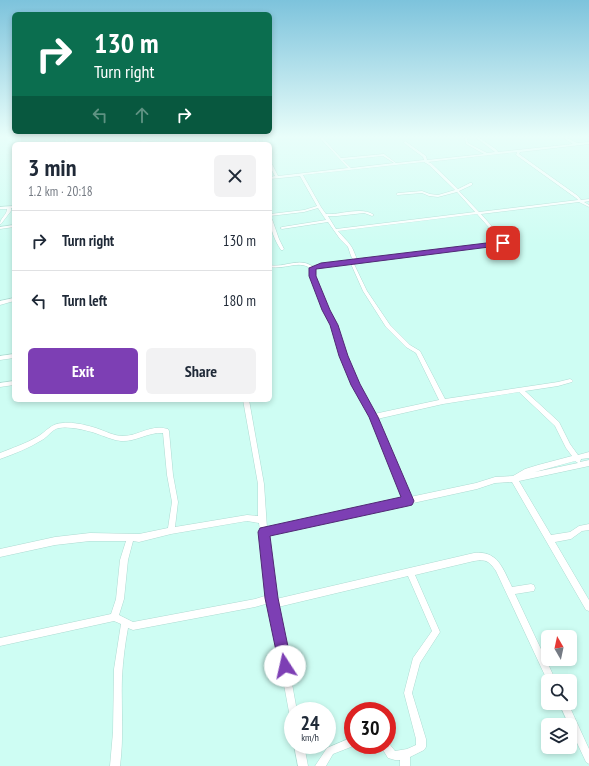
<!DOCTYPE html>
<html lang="en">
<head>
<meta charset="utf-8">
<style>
  body { margin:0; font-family:"PT Sans Narrow",sans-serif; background:#f2f2f3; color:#1f2937; height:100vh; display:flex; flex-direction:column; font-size:15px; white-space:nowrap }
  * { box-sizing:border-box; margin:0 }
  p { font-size:13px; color:#747a83 }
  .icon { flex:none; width:22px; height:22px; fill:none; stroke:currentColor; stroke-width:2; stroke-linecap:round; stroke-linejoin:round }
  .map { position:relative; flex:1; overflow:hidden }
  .drawer { position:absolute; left:12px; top:142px; width:260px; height:260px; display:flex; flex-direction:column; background:#fff; border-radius:6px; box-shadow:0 2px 6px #0003 }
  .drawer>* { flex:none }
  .hud { position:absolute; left:12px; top:12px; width:260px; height:122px; border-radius:6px; box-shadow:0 2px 6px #0003; background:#0b6e4f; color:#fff; overflow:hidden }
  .needle { width:26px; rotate:351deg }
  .fabs { position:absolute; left:541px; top:630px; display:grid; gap:8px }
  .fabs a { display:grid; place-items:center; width:36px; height:36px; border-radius:6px; background:#fff; box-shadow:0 2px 6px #0003; font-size:20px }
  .speed { position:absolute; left:284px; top:702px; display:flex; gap:8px; font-size:20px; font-weight:700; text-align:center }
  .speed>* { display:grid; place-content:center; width:52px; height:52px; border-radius:50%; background:#fff; box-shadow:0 2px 6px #0003; line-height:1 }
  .speed small { font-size:10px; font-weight:400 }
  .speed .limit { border:6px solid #d22; background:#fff; color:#111 }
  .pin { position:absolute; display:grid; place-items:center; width:34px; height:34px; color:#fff; margin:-17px; border-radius:8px; box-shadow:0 2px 6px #0006 }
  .me { position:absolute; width:44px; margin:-22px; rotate:350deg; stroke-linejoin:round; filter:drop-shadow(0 0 3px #0008) }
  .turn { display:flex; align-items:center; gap:14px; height:84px; padding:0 16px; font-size:18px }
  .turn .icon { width:52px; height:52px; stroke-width:2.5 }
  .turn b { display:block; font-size:28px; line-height:34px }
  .lanes { display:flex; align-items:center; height:38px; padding:0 16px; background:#0003; justify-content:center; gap:20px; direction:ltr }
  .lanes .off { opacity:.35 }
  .round { display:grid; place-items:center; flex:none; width:42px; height:42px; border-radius:6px; background:#f2f2f3 }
  .headline { display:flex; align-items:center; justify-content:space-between; height:68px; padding:0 16px }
  h1 { font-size:24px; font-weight:600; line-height:30px }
  .action { display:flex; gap:8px; margin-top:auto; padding:8px 16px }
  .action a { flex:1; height:46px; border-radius:6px; background:#7d3fb4; color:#fff; font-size:16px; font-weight:600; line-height:46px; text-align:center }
  .action a+a { background:#f2f2f3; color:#1f2937 }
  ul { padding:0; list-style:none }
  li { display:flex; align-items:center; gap:12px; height:60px; padding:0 16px; border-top:1px solid #e0e1e3 }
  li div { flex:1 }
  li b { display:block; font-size:15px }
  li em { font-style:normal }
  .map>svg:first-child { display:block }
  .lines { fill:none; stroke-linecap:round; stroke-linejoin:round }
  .minor-casing { stroke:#8cb9b0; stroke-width:0.5 }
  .minor { fill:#fff; fill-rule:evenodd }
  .route { fill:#7d3fb4; stroke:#512975 }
</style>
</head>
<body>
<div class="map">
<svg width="589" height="766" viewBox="0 0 589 766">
  <rect width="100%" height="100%" fill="#cefdf3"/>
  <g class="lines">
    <g class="minor-casing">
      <g id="minor">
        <polygon points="65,137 67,137 68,144 66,144"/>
        <polygon points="168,137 176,137 132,144 125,144"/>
        <polygon points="254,137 257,137 260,144 258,144"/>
        <path d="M319,137H322L341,158L384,154L396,163L424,160L423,157L404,143V142L405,141L426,156L427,160L484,154L466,144L465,139L463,137H466L467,139L468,143L487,153L495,152L475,137H478L497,150L498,152L573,144L562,137H565L577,143L589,142V144L520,152L519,154L578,196L581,200L589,199V201L584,202L589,205V207L579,202L481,214L505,241V243L476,248L354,264L367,291L390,325L410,345L420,351L445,399L558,382L570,379L572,380L573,381L572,382L558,386L525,391L559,422L570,444L578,455L589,452V458L581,459L580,462L589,460V466L519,481L551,535L570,532L579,526L589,524V530L582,531L571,539L555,542L589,600V611L586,610L512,482L495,483L477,489L267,535L276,599L474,553C498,550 503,569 512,587L531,584L534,585L535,588L534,591L515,594L556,681H548V682L496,571C489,561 486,559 474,561L415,575L440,632L420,663L412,693L426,739V747L424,750L410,757V766H400V760H395L388,758L380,745H387V741L395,751L407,749L416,745V739L404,693L413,658L432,631L408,576L278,607L297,711H293V716L290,715L289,712L269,603L255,607L133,630L128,628C125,644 123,660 122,677C121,707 124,736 120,766H110L113,732L114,669L121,624L114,621L0,646V638L111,614L116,599L120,560L126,541H90L55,545L0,557V549L55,537L90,533L139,534L168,528L172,502L167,475L163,433C148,432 136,442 121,441C112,440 104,436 95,433C86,430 68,426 59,428C52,429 48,437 42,440C29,448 14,454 0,459V453C12,448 25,444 37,437C46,432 51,423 63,423C74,422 86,425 96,428C105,431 114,436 123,436C139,436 150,424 168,429L169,431L173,475L178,502L175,527L247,515L258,516V484L243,400H249L264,484L267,528L404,499L370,418L352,385L341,356L332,325L324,310L310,276V268C298,260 284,270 270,267V265C284,268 299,257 312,266L317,265L354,261L351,256L348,247L340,239L328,222L282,229L280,228L282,227L326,220L318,208L304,212L270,216V214L304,210L317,206L300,176L270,179V177L275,176L270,167V163L272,164L278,176L348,168ZM517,152L516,155L576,198L578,200L479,212L459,191L472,185V183H470L458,189L431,163L428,162ZM383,156L394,163L351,168L343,160ZM424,162L429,165L455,190L438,195L430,194L422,191L398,193L396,194L397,195L422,193L429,196L438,197L457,192L475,212L336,229L328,216H337L364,213L367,214L372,216L374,215C362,206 340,215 326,214L321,207L303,175ZM477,214L501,241L476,246L358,261C355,256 354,250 351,246C347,240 342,236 338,231ZM351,264L363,291L386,327L406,347L416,353L439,400L374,414C369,404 362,395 358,385C349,366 344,345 337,326C330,309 314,288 314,269L318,267ZM519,392L555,426L566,448L572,456L538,465L525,469L513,476L495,477L476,483L410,497L377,419L443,404ZM575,461L578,463L535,472ZM247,521L259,523L268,595L255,599L133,622L119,615L124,599L128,560L133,541L139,542L171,534Z"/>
        <path d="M14,206V208H11V211L1,224H0C0,218 7,215 7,209H0V207Z"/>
        <path d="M270,218L272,219L279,239L284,249L283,250H281C275,241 270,229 270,218Z"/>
        <polygon points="14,225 14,227 0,229 0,227"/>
        <polygon points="14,298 14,301 0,305 0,301"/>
        <polygon points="14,354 14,358 0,360 0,356"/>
        <polygon points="14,381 14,385 0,387 0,383"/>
        <polygon points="559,703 568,703 589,749 589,764 586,762 570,728 570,725 569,725"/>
        <polygon points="353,737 353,745 356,745 333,754 326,766 315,766 327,748"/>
        <polygon points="294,745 304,745 308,766 298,766"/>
      </g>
    </g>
    <use href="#minor" class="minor"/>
  </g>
  <linearGradient id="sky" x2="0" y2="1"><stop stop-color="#7dc3dc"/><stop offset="0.56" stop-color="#e9fefa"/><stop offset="1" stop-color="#e9fefa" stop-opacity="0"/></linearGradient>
  <rect width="589" height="244" fill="url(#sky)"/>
  <polygon class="route" points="503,241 505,242 505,245 316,269 316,276 330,310 338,325 348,356 360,384 378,417 414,501 412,505 408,506 270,536 278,598 292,666 290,670 285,673 280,670 265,598 258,532 260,528 401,497 369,417 351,385 339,356 330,325 322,310 309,276 309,268 321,263"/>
</svg>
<div class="fabs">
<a><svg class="needle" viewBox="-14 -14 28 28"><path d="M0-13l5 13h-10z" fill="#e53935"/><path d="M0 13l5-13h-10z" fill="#747a83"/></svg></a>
<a><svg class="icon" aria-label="search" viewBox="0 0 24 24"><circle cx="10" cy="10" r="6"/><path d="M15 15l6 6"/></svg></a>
<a><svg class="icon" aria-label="layers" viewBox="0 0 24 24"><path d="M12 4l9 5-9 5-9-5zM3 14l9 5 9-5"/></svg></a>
</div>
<div class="speed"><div>24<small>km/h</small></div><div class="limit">30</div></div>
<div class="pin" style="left:503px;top:243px;background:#d93025"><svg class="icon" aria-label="arrive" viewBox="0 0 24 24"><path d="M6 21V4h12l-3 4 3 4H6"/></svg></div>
<svg class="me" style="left:285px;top:666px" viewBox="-20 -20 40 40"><circle r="19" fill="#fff"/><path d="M0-13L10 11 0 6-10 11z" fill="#7d3fb4"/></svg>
<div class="hud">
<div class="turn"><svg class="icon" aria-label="right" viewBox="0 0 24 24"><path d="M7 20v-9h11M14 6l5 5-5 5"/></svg><div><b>130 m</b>Turn right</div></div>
<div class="lanes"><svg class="icon off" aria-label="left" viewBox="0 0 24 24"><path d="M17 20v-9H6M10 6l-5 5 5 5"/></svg><svg class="icon off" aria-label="ahead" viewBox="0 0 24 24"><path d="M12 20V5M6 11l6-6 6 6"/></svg><svg class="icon" aria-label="right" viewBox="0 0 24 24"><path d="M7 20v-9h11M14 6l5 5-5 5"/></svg></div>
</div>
<section class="drawer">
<div class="headline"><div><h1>3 min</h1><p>1.2 km · 20:18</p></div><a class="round"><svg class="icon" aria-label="close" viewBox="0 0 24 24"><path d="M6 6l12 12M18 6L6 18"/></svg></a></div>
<ul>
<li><svg class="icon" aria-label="right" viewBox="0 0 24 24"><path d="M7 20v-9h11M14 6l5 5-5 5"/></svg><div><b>Turn right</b></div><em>130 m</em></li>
<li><svg class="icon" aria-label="left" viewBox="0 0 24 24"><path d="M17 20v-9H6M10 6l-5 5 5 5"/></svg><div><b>Turn left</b></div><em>180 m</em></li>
</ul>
<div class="action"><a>Exit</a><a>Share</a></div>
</section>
</div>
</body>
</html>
